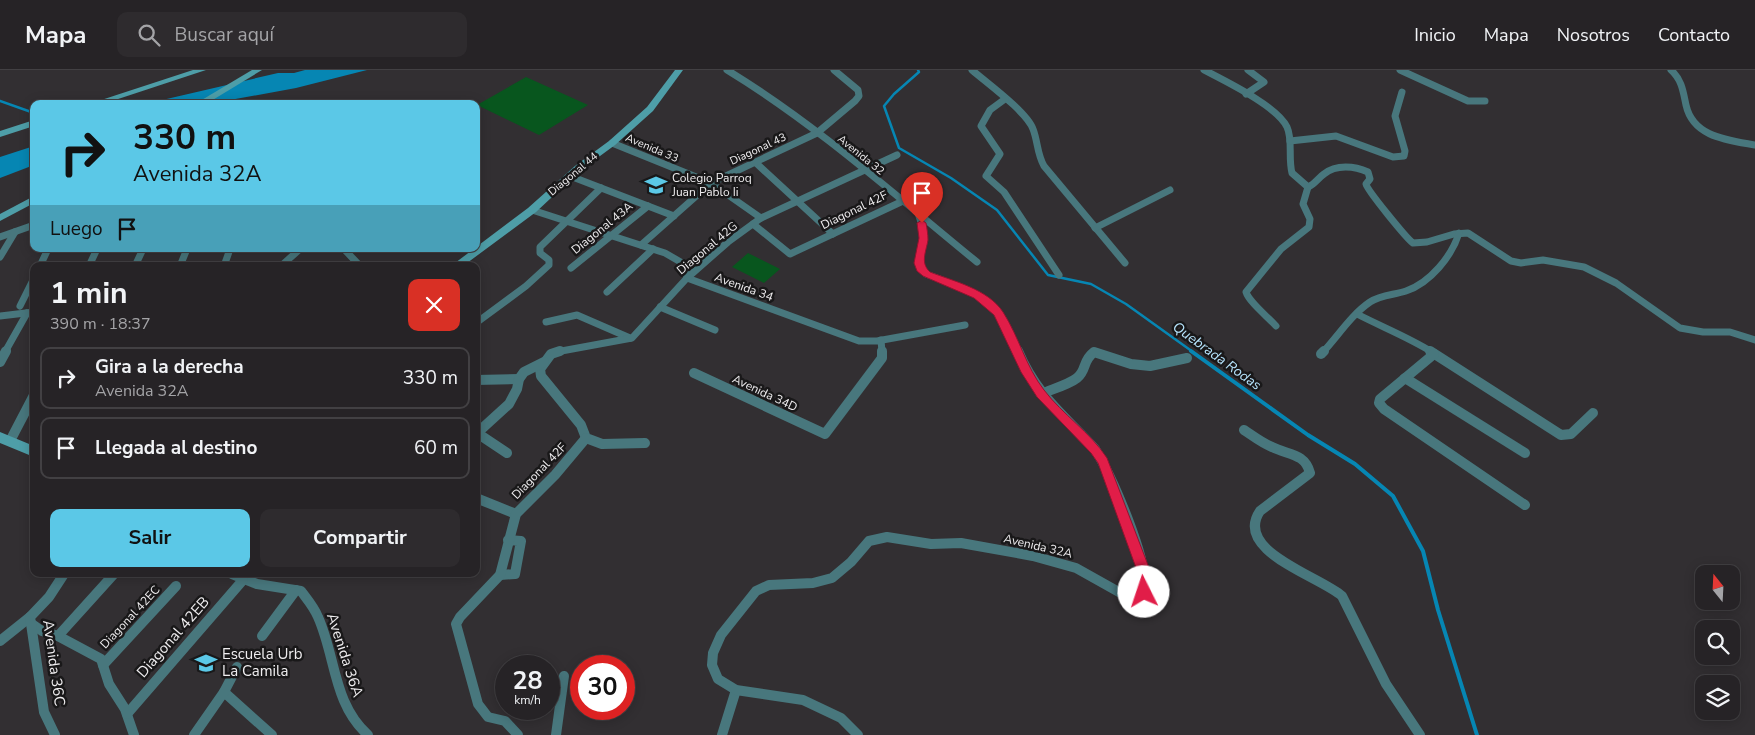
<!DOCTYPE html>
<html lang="es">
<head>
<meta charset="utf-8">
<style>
  body { margin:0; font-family:"Nunito Sans",sans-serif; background:#2e2b2e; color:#f1f3f6; height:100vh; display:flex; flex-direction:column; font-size:19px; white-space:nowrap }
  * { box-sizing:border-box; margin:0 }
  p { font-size:16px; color:#a4a4a7 }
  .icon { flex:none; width:28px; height:28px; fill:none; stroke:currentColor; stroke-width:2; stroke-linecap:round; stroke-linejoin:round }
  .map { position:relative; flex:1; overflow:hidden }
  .details { position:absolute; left:30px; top:192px; width:450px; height:315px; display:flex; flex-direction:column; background:#262326; border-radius:10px; box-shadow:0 2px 12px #0003,0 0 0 1px #424043 }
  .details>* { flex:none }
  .guide { position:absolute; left:30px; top:30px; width:450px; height:152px; border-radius:10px; box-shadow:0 2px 12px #0003,0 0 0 1px #424043; background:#5bc8e7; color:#111; overflow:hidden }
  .needle { width:32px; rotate:342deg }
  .fabs { position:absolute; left:1695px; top:495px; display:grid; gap:10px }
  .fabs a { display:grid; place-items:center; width:45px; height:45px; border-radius:10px; background:#262326; box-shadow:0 2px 12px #0003,0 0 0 1px #424043; font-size:25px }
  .speed { position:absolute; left:495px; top:585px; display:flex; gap:10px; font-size:25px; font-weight:700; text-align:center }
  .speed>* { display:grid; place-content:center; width:65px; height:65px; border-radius:50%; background:#262326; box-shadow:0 2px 12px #0003,0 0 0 1px #424043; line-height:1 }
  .speed small { font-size:12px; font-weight:400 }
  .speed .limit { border:8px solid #d22; background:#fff; color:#111 }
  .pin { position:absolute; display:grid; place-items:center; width:42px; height:42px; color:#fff; margin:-51px -21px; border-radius:50% 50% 50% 0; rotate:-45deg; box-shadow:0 0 5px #0007 }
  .pin .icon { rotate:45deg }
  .me { position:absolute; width:55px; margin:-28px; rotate:356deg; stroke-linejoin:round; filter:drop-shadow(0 0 4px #0008) }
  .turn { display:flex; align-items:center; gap:18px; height:105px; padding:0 20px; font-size:22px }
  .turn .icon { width:65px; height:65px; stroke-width:2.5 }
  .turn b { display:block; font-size:35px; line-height:42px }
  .then { display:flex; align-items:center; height:48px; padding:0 20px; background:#0003; gap:10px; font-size:19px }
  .round { display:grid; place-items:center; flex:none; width:52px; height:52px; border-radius:10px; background:#2e2b2e }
  .summary { display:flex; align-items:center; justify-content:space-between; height:85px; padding:0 20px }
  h1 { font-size:30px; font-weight:700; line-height:38px }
  .cta { display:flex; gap:10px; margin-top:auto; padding:10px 20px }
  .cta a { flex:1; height:58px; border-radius:10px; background:#5bc8e7; color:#111; font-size:20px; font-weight:700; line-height:58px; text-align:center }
  .cta a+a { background:#2e2b2e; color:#f1f3f6 }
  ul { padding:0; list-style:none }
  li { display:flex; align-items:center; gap:15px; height:62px; margin:0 10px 8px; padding:0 10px; border:2px solid #424043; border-radius:10px }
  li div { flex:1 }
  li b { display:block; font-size:19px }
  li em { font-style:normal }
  header { display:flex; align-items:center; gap:30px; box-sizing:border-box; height:70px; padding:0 25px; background:#262326; border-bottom:1px solid #424043 }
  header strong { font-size:24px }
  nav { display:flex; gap:28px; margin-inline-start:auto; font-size:18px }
  .search { width:350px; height:45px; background:#2e2b2e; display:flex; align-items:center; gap:12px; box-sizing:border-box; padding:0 18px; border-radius:10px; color:#a4a4a7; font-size:19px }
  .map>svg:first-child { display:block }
  .green { fill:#08561e }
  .water { fill:#0686b3 }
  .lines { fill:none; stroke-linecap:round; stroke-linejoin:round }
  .stream-far1 { stroke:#0686b3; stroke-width:2.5 }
  .stream { stroke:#0686b3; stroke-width:4 }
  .minor-far1 { stroke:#48777d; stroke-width:7 }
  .minor { stroke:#48777d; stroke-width:10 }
  .secondary { fill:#4e9ea8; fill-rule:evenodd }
  .route { fill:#e11d48; stroke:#92132f }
  .labels { text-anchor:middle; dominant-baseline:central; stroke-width:5; stroke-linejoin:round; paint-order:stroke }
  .far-street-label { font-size:11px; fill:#efedef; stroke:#191819 }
  .poi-label { font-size:12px; fill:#efedef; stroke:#191819; text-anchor:start }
  .street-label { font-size:12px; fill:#efedef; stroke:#191819 }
  .water-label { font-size:14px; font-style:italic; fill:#b7e5fe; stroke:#191819 }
  .near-street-label { font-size:15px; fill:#efedef; stroke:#191819 }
  .near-poi-label { font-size:15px; fill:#efedef; stroke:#191819; text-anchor:start }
</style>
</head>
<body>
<header>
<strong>Mapa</strong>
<div class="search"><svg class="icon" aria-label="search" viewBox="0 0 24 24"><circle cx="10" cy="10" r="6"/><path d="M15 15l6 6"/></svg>Buscar aquí</div>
<nav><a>Inicio</a><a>Mapa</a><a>Nosotros</a><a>Contacto</a></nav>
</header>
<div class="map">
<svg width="1755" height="665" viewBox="0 0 1755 665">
  <rect width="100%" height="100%" fill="#322f32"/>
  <g class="green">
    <polygon points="526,7 588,35 539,65 477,35"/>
    <polygon points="748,183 780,199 764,213 732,197"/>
  </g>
  <g class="water">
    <polygon points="305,0 367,0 296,18 208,34 145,34 278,3 294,3"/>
    <polygon points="34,76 34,95 0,108 0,87"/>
  </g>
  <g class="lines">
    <g class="stream-far1">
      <polyline points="918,0 919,2 894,24 884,36 899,78 951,108 997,140 1048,205 1091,214 1126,234 1193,282"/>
      <polyline points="0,31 34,43"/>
    </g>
    <polyline class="stream" points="1191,281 1308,365 1355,394 1393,426 1423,481 1438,540 1477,665"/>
    <g class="minor-far1">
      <path d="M727,0C816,54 896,126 977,192"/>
      <path d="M972,0C987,13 1027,42 1033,59C1038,72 1037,84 1044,96L1125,193"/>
      <path d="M1204,0C1225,11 1277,36 1287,57C1293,70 1288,88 1292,103L1308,117C1315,114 1318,108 1324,104C1336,94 1355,96 1368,102L1370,109L1366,114C1367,120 1407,169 1413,173L1427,172L1454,164L1468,163L1511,191L1521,193L1543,190L1584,197L1616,213L1680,258L1703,262H1730L1755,270"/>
      <polyline points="1400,0 1468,31 1485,31"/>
      <path d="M1671,0C1682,10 1683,21 1686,35C1693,67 1727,70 1755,75"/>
      <polyline points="1246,24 1264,12 1248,0"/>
      <polyline points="1005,29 990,40 981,56 1000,84 986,106 1004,122 1059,205"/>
      <polyline points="1290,71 1336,66 1393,87 1404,86 1405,81 1395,46 1402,22"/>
      <polyline points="612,73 711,113 761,148"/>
      <polyline points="756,93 833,164"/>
      <polyline points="570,106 674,146"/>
      <polyline points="532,140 665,183 684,194 687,208 859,271 877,271 965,255"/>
      <path d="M918,143C921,151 923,159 923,168C923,181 916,192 926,204C978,223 996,229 1019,282"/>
      <polyline points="753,154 790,184 903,131"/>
      <polyline points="1095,158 1170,120"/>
      <polyline points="0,167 34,155"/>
      <polyline points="641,175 711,113 817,63 855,31 859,26 858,20 834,0"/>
      <polyline points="344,179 360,196"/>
      <polyline points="0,187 15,162"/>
      <polyline points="40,196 48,179"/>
      <polyline points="89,196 97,179"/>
      <polyline points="135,196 143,179"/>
      <polyline points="180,196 187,179"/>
      <polyline points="224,196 230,179"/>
      <polyline points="281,196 300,179"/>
      <polyline points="571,198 648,136"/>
      <polyline points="607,222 653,179"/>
      <polyline points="20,236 34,208"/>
      <polyline points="660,237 715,260"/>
      <path d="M1357,244C1382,257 1408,267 1432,282"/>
      <polyline points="0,246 34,242"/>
      <polyline points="546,252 577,245 630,268"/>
      <polyline points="476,253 526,216 549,195 549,190 540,183 540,177 601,118"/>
      <path d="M1276,256C1268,247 1249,232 1246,222L1281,179L1309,157L1310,149L1303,134L1308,117"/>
      <polyline points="881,270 882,282"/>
      <polyline points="5,282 27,243"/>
      <polyline points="556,282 632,268 687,208 728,172 761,148 897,85"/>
      <path d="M1323,282C1338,266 1351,245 1370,232C1381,225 1394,225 1406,221C1430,213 1452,186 1459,163"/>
    </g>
    <g class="minor">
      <polyline points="560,281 551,284 540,299 541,306 581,355 586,368 602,374 645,373"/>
      <polyline points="1430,281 1561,365 1571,364 1593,343"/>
      <polyline points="1321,284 1324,281"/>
      <polyline points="1434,284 1380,329 1379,333 1384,339 1525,435"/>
      <polyline points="0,292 6,281"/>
      <polyline points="694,303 825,364 882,288 882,281"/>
      <polyline points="1405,308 1525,383"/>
      <polyline points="476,310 519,309"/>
      <path d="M1041,324C1052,319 1068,315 1077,308C1087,300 1082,291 1094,282L1131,294L1150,296L1187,288"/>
      <path d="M1244,360C1253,366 1262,373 1272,377C1288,385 1305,383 1310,403L1260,441C1233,481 1319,506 1342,526L1386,614L1420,665"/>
      <polyline points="477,363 507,383"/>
      <polyline points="476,364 509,334 517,319 519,309 524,302 544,292"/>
      <polyline points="10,371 34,325"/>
      <polyline points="476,428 516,444"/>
      <path d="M232,504L257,514L301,521C307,529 314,537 318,547C336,587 333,634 368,665"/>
      <polyline points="500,505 515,504 521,471 508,470"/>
      <polyline points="32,554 42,561 58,566 101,589 109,614 125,639 134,665"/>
      <polyline points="58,566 114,504"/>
      <polyline points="262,566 296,520"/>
      <polyline points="0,571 30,547"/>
      <polyline points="103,595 176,516"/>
      <polyline points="224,622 272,665"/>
      <polyline points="127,644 243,510"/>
      <polyline points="55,665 44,642 30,547 49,527 64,504"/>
      <polyline points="194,665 224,622 237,597"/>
      <polyline points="518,665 505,651 488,647 478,634 456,554 460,547 500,505 516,444 555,405 586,368"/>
      <polyline points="556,665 564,606"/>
      <polyline points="722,665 736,620"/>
      <path d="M858,665L841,648L803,630L736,620L718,609L712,595L713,583L721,565L756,521L769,515L813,513L832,508L851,492L869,471L887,467L931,474L961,473L1033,486L1076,498L1126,526H1135L1144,522C1151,494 1111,405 1095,379C1064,345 1037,326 1018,281"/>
    </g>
    <g class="secondary">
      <polygon points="193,0 206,0 103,34 89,34"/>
      <polygon points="252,0 262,0 206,34 195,34"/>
      <polygon points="675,0 683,0 653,41 615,75 581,100 536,142 463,196 451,196 528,138 575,96 609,71 647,37"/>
      <polygon points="34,50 34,56 0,67 0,61"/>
      <polygon points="34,126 34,133 0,151 0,144"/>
      <polygon points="0,362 34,376 34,387 0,373"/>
    </g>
  </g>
  <path class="route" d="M922,150L926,153C927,159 928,164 928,170C926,182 920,193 930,202C953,211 988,219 1003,242C1019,267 1026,297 1044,320C1063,345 1090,362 1107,388L1148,495L1153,515L1149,526L1144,527L1139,526L1137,522L1140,515L1135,495L1098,393L1091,383L1037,327L1021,302L994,245L974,228L923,206L917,201L914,193L919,168L917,153Z"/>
  <defs>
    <g id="school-bare" transform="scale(1.725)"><path d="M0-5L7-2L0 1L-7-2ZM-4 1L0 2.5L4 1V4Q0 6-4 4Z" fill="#5bc8e7" stroke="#191819" stroke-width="2.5" paint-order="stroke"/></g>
  </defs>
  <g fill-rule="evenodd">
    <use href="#school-bare" x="656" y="115"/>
    <use href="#school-bare" x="206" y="593"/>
  </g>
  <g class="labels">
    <g class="far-street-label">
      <text transform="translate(652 78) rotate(23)">Avenida 33</text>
      <text transform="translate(758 79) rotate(-25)">Diagonal 43</text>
      <text transform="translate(861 85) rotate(39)">Avenida 32</text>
      <text transform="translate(573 104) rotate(-40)">Diagonal 44</text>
    </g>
    <g class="poi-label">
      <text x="672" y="108">Colegio Parroq<tspan x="672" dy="14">Juan Pablo Ii</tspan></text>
    </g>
    <g class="street-label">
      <text transform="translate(854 140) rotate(-26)">Diagonal 42F</text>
      <text transform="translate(602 158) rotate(-39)">Diagonal 43A</text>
      <text transform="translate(707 178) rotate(-40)">Diagonal 42G</text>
      <text transform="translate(744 217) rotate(20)">Avenida 34</text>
      <text transform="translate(765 323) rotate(25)">Avenida 34D</text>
      <text transform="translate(539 401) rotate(-46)">Diagonal 42F</text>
      <text transform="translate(1038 476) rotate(13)">Avenida 32A</text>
      <text transform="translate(130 547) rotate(-47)">Diagonal 42EC</text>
    </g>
    <g class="water-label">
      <text transform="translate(1217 286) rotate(36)">Quebrada Rodas</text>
    </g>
    <g class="near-street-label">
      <text transform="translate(173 567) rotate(-49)">Diagonal 42EB</text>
      <text transform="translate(345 585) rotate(72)">Avenida 36A</text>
      <text transform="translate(54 593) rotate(82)">Avenida 36C</text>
    </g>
    <g class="near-poi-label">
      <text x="222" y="584">Escuela Urb<tspan x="222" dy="17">La Camila</tspan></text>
    </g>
  </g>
</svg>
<div class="fabs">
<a><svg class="needle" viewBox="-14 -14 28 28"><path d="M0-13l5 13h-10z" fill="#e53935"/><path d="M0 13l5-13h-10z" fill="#a4a4a7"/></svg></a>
<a><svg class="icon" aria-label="search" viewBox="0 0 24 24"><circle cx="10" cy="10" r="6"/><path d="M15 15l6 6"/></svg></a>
<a><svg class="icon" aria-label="layers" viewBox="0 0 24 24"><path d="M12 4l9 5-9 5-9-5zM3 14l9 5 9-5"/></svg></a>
</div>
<div class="speed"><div>28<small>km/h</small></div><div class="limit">30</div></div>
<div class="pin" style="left:922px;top:153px;background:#d93025"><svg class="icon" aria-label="arrive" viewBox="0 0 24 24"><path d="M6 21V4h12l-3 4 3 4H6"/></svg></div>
<svg class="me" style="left:1144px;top:522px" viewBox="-20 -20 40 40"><circle r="19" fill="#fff"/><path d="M0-13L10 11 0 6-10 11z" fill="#e11d48"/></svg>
<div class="guide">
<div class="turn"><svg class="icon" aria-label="right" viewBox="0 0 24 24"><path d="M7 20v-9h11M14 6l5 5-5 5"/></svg><div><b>330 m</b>Avenida 32A</div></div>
<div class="then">Luego<svg class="icon" aria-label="arrive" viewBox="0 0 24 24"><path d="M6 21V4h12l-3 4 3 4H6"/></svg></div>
</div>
<section class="details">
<div class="summary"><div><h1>1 min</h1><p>390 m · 18:37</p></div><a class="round" style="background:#d93025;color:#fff"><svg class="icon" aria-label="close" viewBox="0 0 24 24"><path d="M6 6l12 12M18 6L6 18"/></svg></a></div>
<ul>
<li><svg class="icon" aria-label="right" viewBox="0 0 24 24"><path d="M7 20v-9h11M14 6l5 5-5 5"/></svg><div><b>Gira a la derecha</b><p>Avenida 32A</p></div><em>330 m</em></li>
<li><svg class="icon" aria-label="arrive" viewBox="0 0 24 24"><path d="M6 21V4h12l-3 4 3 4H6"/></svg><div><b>Llegada al destino</b></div><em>60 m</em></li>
</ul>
<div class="cta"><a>Salir</a><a>Compartir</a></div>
</section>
</div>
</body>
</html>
